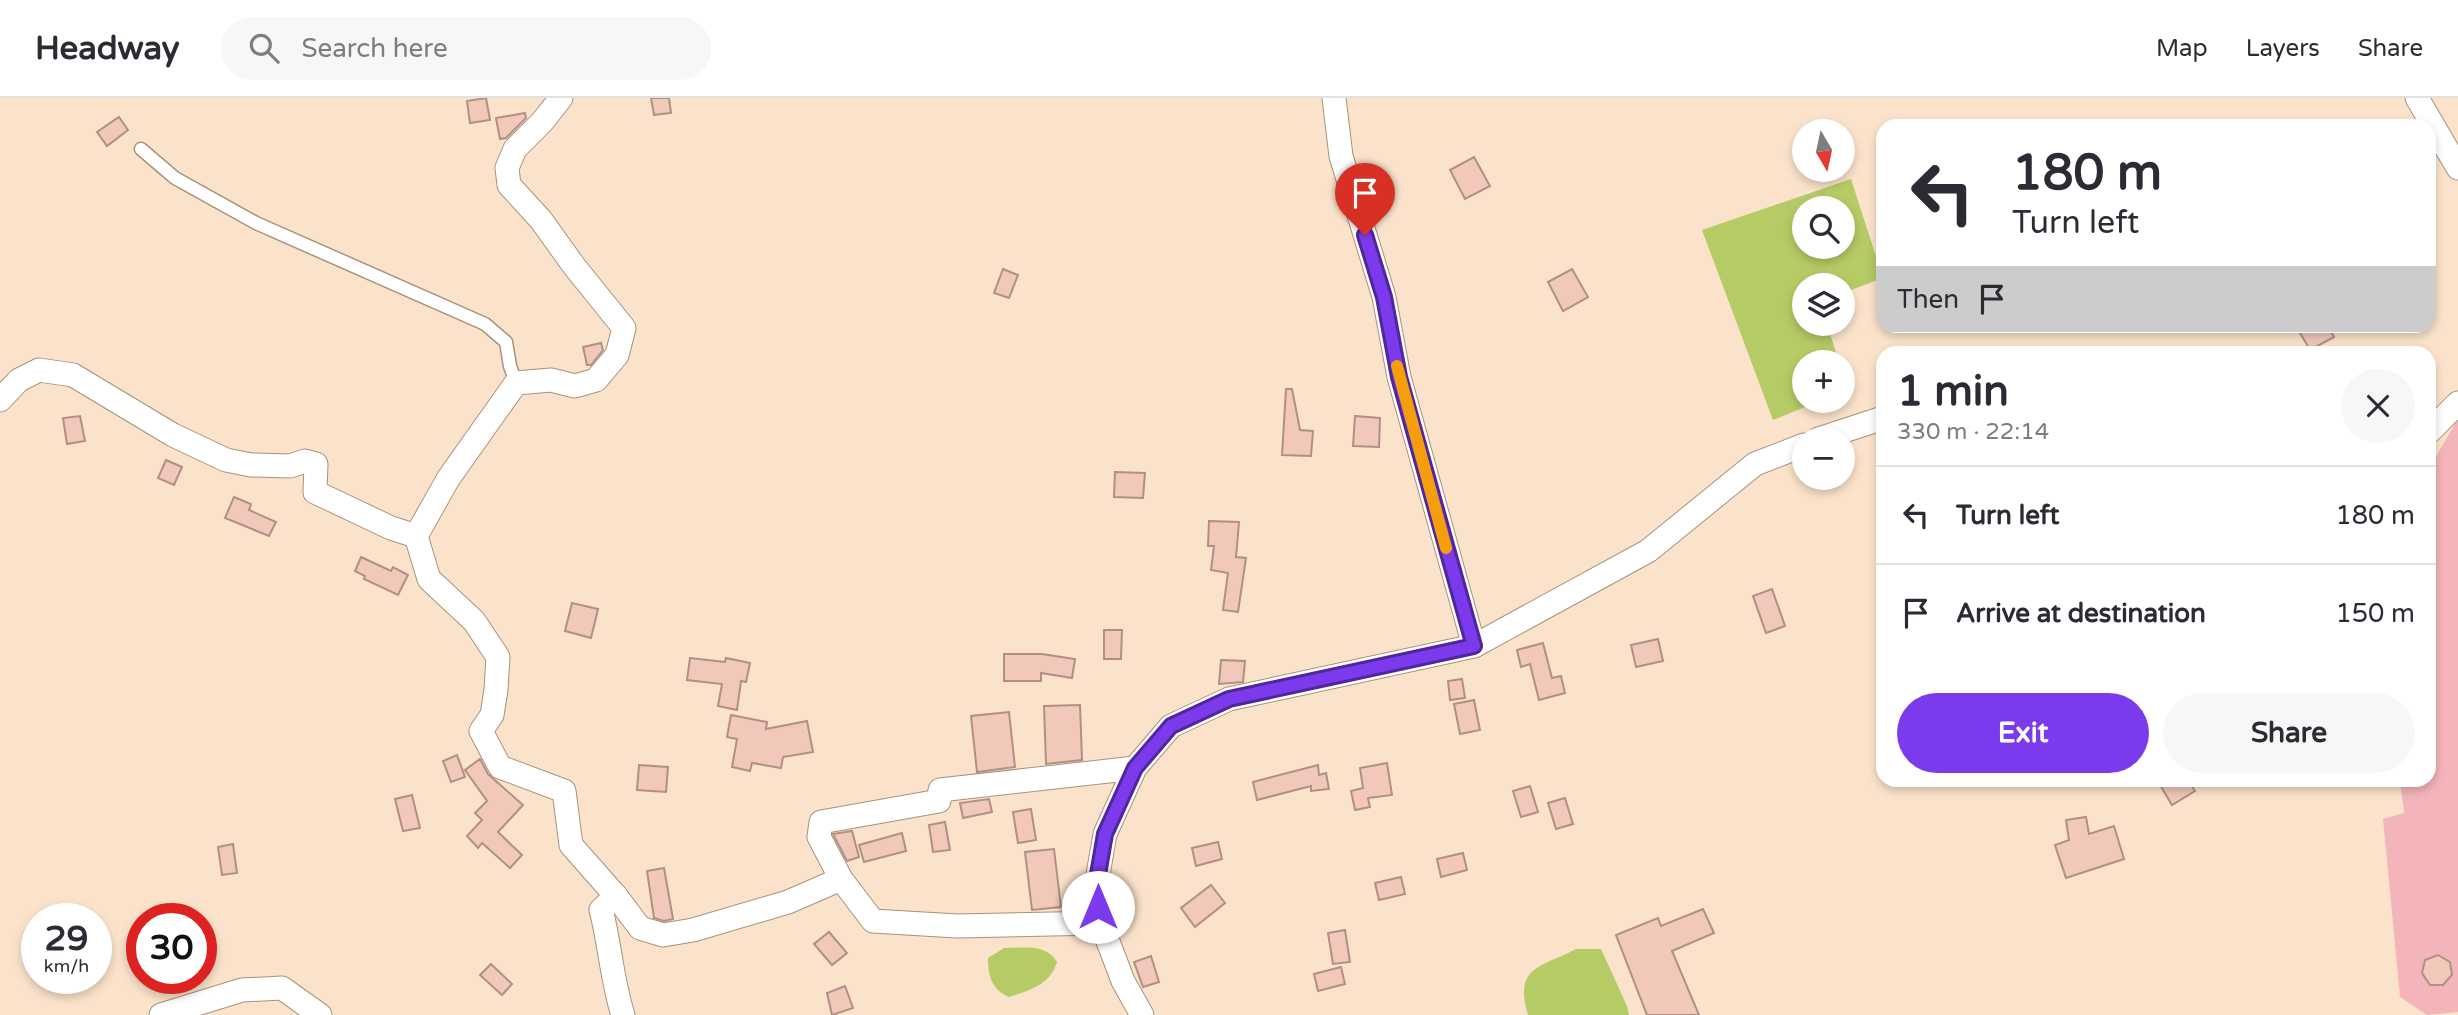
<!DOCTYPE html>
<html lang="en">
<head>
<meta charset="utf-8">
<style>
  body { margin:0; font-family:"Varela Round",sans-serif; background:#f7f7f7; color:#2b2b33; height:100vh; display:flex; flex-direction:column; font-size:26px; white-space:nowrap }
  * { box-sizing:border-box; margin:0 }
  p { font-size:23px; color:#7c7c81 }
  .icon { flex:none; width:38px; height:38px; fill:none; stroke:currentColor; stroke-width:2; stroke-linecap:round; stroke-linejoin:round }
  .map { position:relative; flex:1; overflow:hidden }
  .side { position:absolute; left:1876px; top:248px; width:560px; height:441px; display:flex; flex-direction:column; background:#fff; border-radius:21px; box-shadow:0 4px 10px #0003 }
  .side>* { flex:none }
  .guide { position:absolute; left:1876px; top:21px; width:560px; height:214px; border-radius:21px; box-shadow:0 4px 10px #0003; background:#fff; color:#2b2b33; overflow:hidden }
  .needle { width:46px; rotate:171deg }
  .controls { position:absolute; left:1792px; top:21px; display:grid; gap:14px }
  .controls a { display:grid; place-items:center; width:63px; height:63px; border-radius:50%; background:#fff; box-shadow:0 4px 10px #0003; font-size:35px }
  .speed { position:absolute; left:21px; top:805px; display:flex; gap:14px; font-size:35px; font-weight:700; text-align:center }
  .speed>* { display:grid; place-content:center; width:91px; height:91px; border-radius:50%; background:#fff; box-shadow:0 4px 10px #0003; line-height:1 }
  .speed small { font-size:18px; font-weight:400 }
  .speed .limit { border:10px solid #d22; background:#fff; color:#111 }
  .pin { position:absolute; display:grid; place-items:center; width:60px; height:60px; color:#fff; margin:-72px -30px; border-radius:50% 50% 50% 0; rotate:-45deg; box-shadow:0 0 7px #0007 }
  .pin .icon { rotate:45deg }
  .me { position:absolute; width:77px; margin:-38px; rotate:0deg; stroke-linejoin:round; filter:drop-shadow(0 0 5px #0008) }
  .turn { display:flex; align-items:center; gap:24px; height:147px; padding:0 21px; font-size:32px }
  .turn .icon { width:91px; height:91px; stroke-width:2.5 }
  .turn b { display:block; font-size:49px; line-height:60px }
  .then { display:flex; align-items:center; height:66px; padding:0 21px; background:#0003; gap:14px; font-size:26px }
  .round { display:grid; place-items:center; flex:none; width:74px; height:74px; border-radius:37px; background:#f7f7f7 }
  .head { display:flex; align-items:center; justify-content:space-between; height:119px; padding:0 21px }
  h1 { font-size:42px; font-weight:800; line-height:52px }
  .primary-button { display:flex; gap:14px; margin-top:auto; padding:14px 21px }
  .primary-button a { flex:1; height:80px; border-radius:42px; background:#7c3aed; color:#fff; font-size:28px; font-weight:800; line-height:80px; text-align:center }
  .primary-button a+a { background:#f7f7f7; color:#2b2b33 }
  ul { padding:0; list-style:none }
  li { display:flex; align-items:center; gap:21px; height:98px; padding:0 21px; border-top:2px solid #e1e1e2 }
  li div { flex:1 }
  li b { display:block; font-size:26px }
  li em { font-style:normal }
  header { display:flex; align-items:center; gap:42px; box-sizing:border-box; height:98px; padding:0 35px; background:#fff; border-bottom:2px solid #e1e1e2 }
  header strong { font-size:33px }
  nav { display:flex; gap:38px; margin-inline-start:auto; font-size:24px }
  .search { width:490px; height:63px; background:#f7f7f7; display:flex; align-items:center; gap:18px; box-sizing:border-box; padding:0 24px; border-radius:38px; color:#7c7c81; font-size:26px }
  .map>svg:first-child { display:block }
  .green { fill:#f3b5b9 }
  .water { fill:#b5cb66; fill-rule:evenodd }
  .building { fill:#f1c8b9; stroke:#b09085; stroke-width:2 }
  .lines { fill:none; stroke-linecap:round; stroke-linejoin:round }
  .lane-casing { stroke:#a8927c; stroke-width:15 }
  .street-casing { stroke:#a8927c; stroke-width:25 }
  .lane { stroke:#fff; stroke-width:12 }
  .street { stroke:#fff; stroke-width:23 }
  .route-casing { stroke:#51269a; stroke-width:18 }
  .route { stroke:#7c3aed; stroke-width:12 }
  .slow { stroke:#f59e0b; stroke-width:12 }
</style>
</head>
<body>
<header>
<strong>Headway</strong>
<div class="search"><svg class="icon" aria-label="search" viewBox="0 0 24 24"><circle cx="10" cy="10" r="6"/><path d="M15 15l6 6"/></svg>Search here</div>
<nav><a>Map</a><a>Layers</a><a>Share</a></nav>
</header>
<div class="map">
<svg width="2458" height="917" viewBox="0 0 2458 917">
  <rect width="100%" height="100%" fill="#fbe3cb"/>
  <polygon class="green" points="2458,321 2458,914 2427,917 2400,899 2383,721 2404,715 2400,683 2429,682 2429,370"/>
  <g class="water">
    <path d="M1851,81L1883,180L1843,195V187H1804V226H1827L1839,264H1804V303H1820L1773,322L1702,132ZM1804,110H1843V149H1804Z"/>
    <path d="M1004,850C1024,850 1046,845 1057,864C1050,887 1030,892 1009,899C992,892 988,878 988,860Z"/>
    <path d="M1576,851H1601L1627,908L1629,917H1528C1513,867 1543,869 1576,851Z"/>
  </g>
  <g class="building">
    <polygon points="486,0 490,22 470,25 467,3"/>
    <polygon points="651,0 669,0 671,15 654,17"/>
    <polygon points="525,15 526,20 506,40 500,41 496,20"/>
    <polygon points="119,19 128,32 107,48 97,34"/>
    <polygon points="1474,59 1490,88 1465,101 1450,72"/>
    <polygon points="1003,171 1018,177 1009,200 994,195"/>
    <polygon points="1572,171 1588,199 1563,213 1548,184"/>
    <polygon points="2296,228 2328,228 2334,239 2310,252"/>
    <polygon points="601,245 603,252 591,267 587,267 583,249"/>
    <polygon points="1286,291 1292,291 1300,332 1313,333 1311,358 1282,357"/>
    <polygon points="80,318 85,343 67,346 63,320"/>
    <polygon points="1355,318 1380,320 1379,349 1353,348"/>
    <polygon points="166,362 182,369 174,387 158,380"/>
    <polygon points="1115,374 1145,375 1143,400 1114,399"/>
    <polygon points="234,399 251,406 249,412 276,424 269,438 225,420"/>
    <polygon points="1209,423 1239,424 1236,459 1246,460 1238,514 1223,512 1228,475 1211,472 1214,448 1208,448"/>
    <polygon points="361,459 391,473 393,469 408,477 398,497 364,481 365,478 355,473"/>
    <polygon points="1772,491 1785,528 1766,535 1753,498"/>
    <polygon points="572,505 598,511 591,540 565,533"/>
    <polygon points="1104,532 1122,532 1121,561 1104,561"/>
    <polygon points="1658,541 1663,563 1636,569 1631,547"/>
    <polygon points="1543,545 1552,580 1561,578 1565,595 1539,602 1530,566 1521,569 1517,552"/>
    <polygon points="1004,556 1042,556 1075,561 1072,580 1041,575 1041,583 1004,583"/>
    <polygon points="690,560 725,564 726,560 750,565 746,584 741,583 737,612 718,608 722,586 687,582"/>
    <polygon points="1221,562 1245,563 1243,584 1219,586"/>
    <polygon points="1462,581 1465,600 1450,602 1448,583"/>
    <polygon points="1474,602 1480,632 1460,636 1454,606"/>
    <polygon points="1080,607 1082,662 1046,666 1044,608"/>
    <polygon points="1009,614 1015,669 977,674 971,618"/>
    <polygon points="731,617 767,624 766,631 807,623 813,654 783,659 781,670 752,665 750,673 732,669 737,641 727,639"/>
    <polygon points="457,657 465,679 451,684 443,663"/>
    <polygon points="480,661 488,676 523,707 498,734 522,757 510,770 482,745 478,750 467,738 482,722 475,715 487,703 465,672"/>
    <polygon points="1387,665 1392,697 1368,700 1370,709 1355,712 1351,693 1363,690 1360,670"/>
    <polygon points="639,667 668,669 666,694 637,692"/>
    <polygon points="1318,667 1319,677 1326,675 1329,691 1311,693 1311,688 1257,702 1253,684"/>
    <polygon points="2157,682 2188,682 2195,693 2172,707"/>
    <polygon points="1530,688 1538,714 1521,719 1513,693"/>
    <polygon points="412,697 420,730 403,733 395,701"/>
    <polygon points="1565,700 1573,726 1556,731 1548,705"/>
    <polygon points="989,701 992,714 963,720 960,705"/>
    <polygon points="1031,711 1036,742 1018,745 1013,714"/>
    <polygon points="2086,719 2089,736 2114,728 2124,761 2066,780 2055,747 2069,742 2066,722"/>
    <polygon points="945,724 950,752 933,754 929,727"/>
    <polygon points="852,733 859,759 847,763 833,736"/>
    <polygon points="902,735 906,753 864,764 859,747"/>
    <polygon points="1218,744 1222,761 1196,768 1192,750"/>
    <polygon points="233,746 237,775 222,777 218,749"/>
    <polygon points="1054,751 1061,809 1032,812 1025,754"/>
    <polygon points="1463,755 1467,772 1441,779 1437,761"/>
    <polygon points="664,770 673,821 664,823 654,820 647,773"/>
    <polygon points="1401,779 1405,796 1379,802 1375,785"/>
    <polygon points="1211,787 1225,805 1195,829 1181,810"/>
    <polygon points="1703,811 1714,835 1672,853 1699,917 1647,917 1616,837 1658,820 1661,828"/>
    <polygon points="1345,832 1350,864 1333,866 1328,835"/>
    <polygon points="829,834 847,855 832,867 814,846"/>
    <polygon points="2438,857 2450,864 2452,877 2443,887 2430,887 2422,875 2425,862"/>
    <polygon points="1151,858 1159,884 1143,889 1134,864"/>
    <polygon points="491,866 512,886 502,897 480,877"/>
    <polygon points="1341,869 1345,886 1318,893 1314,876"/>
    <polygon points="845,888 853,910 832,917 827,895"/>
  </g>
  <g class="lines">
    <g class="lane-casing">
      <polyline id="lane" points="141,51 175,80 256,125 485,226 506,244 510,268 516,285"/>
    </g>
    <g class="street-casing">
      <g id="street">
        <polyline points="1334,0 1341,58 1384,199 1399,279 1474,548"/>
        <polyline points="2417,0 2458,70"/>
        <path d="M0,302L19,282L39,272L73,277L173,337L226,362L251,367L290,368L305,363L316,366L315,394L391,430L416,438L429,481L474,523L498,559L496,592L492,617L481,633L500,669L564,693L571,747L616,798L601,812C610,846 612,883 623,917"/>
        <polyline points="2429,334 2458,305"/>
        <polyline points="1819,341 1883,320"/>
        <polyline points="416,438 448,381 516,285 551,282 575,288 596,282 617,257 624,230 574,168 541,122 509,87 507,70 515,51 542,24 561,0"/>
        <polyline points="616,798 640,830 663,837 693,832 788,804 841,781"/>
        <polyline points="1101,825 957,828 873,823 841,781 819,739 821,724 939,703 940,692 1135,670"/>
        <polyline points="161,917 242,892 282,890 320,917"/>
        <polyline points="1142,917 1123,883 1101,825 1095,794 1105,736 1135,670 1171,628 1229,601 1474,548 1648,453 1755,366 1804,347"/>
      </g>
    </g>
    <use href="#lane" class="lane"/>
    <use href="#street" class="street"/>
  </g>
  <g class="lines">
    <g class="route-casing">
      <polyline id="route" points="1098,809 1095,794 1105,736 1135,670 1171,628 1229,601 1474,548 1399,279 1384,199 1365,137"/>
    </g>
    <use href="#route" class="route"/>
    <polyline class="slow" points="1397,268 1446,450"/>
  </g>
</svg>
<div class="controls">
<a><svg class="needle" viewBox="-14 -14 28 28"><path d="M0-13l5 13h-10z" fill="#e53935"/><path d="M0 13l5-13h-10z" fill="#7c7c81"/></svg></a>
<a><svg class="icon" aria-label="search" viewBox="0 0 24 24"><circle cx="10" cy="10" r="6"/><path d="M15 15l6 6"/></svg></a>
<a><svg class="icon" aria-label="layers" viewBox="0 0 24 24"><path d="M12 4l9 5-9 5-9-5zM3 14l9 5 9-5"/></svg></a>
<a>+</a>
<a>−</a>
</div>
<div class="speed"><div>29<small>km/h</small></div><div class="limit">30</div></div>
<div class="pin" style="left:1365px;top:137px;background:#d93025"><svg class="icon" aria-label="arrive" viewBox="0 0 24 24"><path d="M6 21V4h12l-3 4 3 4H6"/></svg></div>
<svg class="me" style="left:1098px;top:809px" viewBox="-20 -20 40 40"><circle r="19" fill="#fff"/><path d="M0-13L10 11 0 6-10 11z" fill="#7c3aed"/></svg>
<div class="guide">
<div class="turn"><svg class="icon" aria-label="left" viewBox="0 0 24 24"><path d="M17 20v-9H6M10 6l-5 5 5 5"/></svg><div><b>180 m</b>Turn left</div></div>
<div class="then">Then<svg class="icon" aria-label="arrive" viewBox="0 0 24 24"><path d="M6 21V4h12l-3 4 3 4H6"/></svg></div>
</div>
<section class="side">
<div class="head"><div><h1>1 min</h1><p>330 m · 22:14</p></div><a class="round"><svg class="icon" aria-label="close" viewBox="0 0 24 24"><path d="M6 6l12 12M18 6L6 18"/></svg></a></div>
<ul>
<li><svg class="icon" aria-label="left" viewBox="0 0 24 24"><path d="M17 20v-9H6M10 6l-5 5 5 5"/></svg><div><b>Turn left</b></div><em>180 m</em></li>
<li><svg class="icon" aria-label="arrive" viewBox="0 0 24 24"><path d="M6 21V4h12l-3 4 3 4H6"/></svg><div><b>Arrive at destination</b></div><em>150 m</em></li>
</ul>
<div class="primary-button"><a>Exit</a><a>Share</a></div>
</section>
</div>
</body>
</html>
